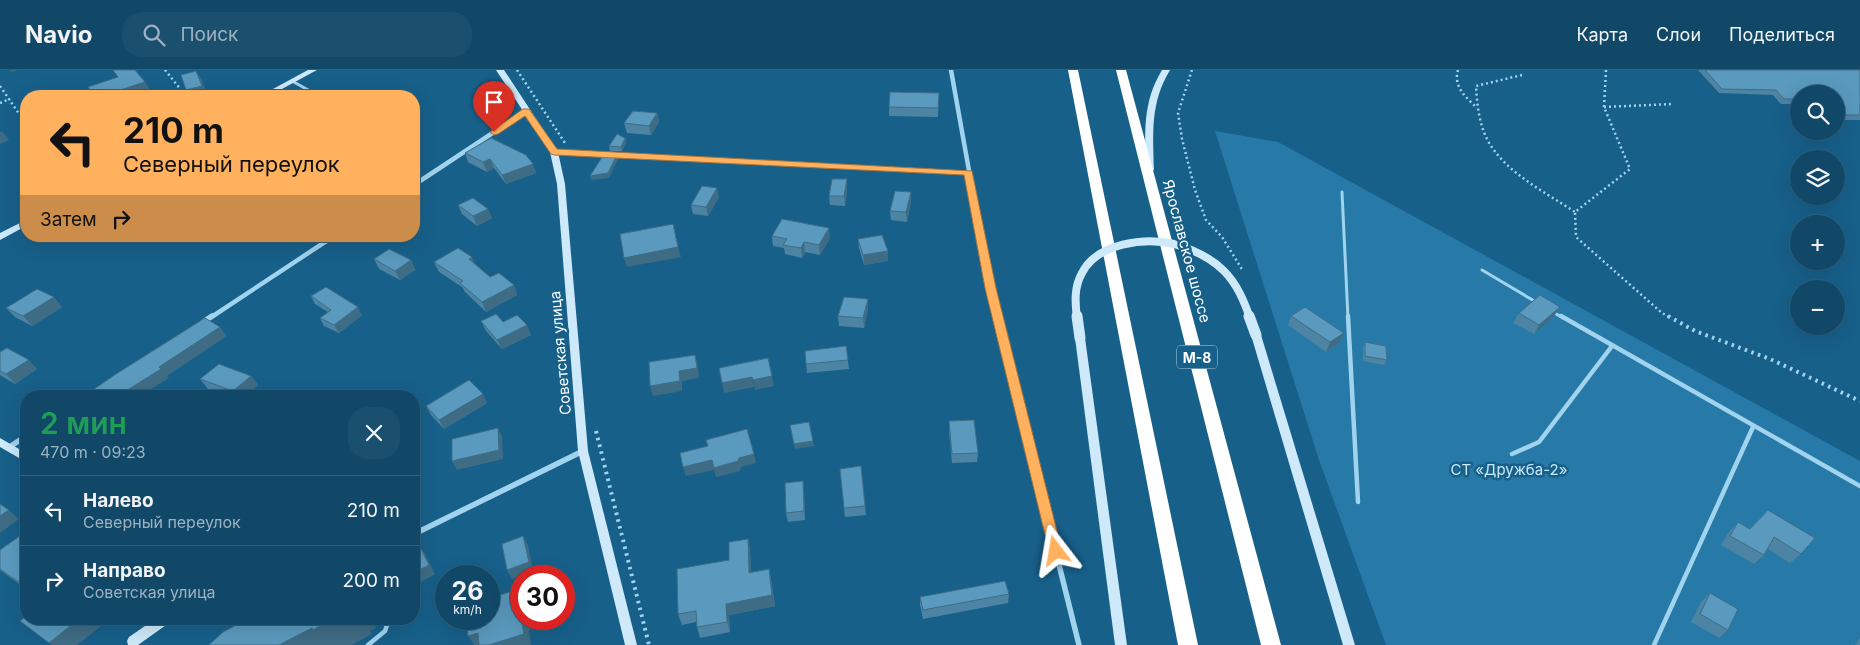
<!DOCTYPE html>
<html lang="ru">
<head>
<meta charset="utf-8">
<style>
  body { margin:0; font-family:Inter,sans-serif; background:#1a4f6e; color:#f1f3f6; height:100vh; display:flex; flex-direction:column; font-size:19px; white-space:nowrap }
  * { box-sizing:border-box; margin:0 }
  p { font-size:16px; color:#9cb2c0 }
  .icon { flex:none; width:28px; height:28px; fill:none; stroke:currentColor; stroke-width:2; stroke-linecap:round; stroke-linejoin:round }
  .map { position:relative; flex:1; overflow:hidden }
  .sheet { position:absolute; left:20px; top:320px; width:400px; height:235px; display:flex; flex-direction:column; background:#114868; border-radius:20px; box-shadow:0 5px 20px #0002,0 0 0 1px #30607c }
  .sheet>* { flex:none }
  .guide { position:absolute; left:20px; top:20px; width:400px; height:152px; border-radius:20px; box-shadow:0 5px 20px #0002,0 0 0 1px #30607c; background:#ffb15d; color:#111; overflow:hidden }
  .buttons { position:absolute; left:1790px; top:15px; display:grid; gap:10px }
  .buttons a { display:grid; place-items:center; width:55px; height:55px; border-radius:50%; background:#114868; box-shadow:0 5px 20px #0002,0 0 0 1px #30607c; font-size:25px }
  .speed { position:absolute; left:435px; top:495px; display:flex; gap:10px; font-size:25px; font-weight:700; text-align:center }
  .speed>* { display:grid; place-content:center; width:65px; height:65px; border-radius:50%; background:#114868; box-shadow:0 5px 20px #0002,0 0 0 1px #30607c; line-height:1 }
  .speed small { font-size:12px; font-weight:400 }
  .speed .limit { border:8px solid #d22; background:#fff; color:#111 }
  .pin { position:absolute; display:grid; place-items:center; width:42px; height:42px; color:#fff; margin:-51px -21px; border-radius:50% 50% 50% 0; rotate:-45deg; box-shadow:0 0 5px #0007 }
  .pin .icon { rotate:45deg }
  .me { position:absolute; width:55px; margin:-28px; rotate:346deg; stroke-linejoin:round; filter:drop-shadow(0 0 4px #0008) }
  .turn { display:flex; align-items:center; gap:18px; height:105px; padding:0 20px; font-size:22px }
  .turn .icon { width:65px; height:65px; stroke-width:2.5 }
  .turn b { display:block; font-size:35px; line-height:42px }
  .then { display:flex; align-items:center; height:48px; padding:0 20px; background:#0003; gap:10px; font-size:19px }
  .round { display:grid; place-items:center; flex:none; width:52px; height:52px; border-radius:20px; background:#1a4f6e }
  .headline { display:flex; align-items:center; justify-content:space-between; height:85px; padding:0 20px }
  h1 { font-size:30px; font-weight:600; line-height:38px; color:#1e9e55 }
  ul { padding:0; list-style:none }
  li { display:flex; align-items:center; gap:15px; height:70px; padding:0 20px; border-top:1px solid #30607c }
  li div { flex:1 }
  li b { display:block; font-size:19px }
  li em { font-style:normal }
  header { display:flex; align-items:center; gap:30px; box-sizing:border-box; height:70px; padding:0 25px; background:#114868; border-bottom:1px solid #30607c }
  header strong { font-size:24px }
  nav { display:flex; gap:28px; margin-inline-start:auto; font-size:18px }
  .search { width:350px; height:45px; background:#1a4f6e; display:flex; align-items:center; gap:12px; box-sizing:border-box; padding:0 18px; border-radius:20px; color:#9cb2c0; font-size:19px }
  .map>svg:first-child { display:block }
  .green { fill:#277aa7 }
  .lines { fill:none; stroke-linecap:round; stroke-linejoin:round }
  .path-far1 { stroke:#a0d3ee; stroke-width:2.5; stroke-dasharray:2 3; stroke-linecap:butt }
  .path { stroke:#a0d3ee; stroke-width:4; stroke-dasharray:2.5 4.5; stroke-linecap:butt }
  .lane-far1 { stroke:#a0d3ee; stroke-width:3 }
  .lane { stroke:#a0d3ee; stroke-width:4.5 }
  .street-far1 { stroke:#a0d3ee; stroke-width:4.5 }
  .street { stroke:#a0d3ee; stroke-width:5.5 }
  .secondary { fill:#cde9fa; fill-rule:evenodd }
  .highway { fill:#fff; fill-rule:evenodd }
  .secondary-bridge-far1 { stroke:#cde9fa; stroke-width:8 }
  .secondary-bridge { stroke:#cde9fa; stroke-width:11 }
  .wall { fill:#4d84a3 }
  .shaded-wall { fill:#3f6c85 }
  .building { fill:#5a9abe; stroke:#3f6c85 }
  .route { fill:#ffb15d; stroke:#a6733c }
  .labels { text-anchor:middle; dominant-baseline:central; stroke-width:5; stroke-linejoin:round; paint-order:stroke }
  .shield { fill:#17608a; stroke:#b9cfdc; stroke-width:1 }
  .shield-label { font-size:14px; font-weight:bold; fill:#fff }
  .street-label { font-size:15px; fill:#fff; stroke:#17608a }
  .park-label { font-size:15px; fill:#c6e8fa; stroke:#17608a }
</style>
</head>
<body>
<header>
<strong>Navio</strong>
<div class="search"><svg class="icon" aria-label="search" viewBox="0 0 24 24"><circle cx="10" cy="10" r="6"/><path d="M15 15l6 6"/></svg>Поиск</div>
<nav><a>Карта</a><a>Слои</a><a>Поделиться</a></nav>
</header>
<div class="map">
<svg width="1860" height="575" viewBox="0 0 1860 575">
  <rect width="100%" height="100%" fill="#17608a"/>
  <polygon class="green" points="1215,61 1278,72 1860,391 1860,575 1386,575 1319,390"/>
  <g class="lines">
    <g class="path-far1">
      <polyline points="165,0 186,26"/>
      <polyline points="517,0 565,73"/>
      <polyline points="1192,0 1178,43 1182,69 1195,120 1206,150 1222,167 1243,201"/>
      <path d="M1458,0C1453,17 1466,27 1477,38"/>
      <polyline points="1606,0 1604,37 1630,99 1575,142 1576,167 1662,243 1671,248"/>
      <path d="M1522,5L1476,16C1477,34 1479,53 1487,69C1504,102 1545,122 1575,142"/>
      <polyline points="0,16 26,54"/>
      <polyline points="0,33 10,29"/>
      <polyline points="1604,37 1673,34"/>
    </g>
    <g class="path">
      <polyline points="1668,246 1695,261 1770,289 1860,331"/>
      <polyline points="596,361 649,575"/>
    </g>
    <g class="lane-far1">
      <polyline points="292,11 319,26"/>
      <polyline points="1342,122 1348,248"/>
      <polyline points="313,166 326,172"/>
      <polyline points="1482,200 1536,232"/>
      <polyline points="1553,242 1563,248"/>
    </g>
    <g class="lane">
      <polyline points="1348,246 1358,432"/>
      <polyline points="1561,246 1860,416"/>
      <polyline points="1512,384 1539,372 1612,276"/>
      <polyline points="368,575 385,561 389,549"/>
      <polyline points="1654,575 1753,357"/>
    </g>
    <g class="street-far1">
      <polyline points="951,0 990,218 997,248"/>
      <polyline points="554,82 969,103"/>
      <polyline points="414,115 526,41"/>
      <polyline points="210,248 334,166"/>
    </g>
    <g class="street">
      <polyline points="997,246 1079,575"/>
      <polyline points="203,252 212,246"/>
      <polyline points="8,378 26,366"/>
      <polyline points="414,464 583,381"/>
    </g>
    <g class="secondary">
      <polygon points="308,0 317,0 269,26 260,26"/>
      <polygon points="496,0 504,0 558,82 565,114 588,381 637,575 625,575 578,381 557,114 550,82"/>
      <path d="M1162,0H1170C1150,33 1153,63 1154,100L1150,102L1146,100C1145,63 1142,33 1162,0Z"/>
      <polygon points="26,150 26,156 0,170 0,163"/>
      <polygon points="1256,262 1261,265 1355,575 1343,575 1251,265"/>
      <polygon points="1080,265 1085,268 1127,575 1115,575 1075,268"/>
      <polygon points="0,368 26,383 26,392 0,377"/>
      <polygon points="155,549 171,549 169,553 138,575 128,575 127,571 129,567"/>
    </g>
    <g class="highway">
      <polygon points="1068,0 1078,0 1198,575 1178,575"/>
      <polygon points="1116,0 1126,0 1281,575 1261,575"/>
    </g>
    <path class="secondary-bridge-far1" d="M1077,248C1075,232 1074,217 1082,203C1097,173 1145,167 1174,174C1192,179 1211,188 1224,201C1237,214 1244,231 1250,248"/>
    <g class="secondary-bridge">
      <polyline points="1077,246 1080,268"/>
      <polyline points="1249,246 1256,265"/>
    </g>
  </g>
  <g class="wall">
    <polygon points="1698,0 1860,0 1860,50 1836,50 1836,24 1799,24 1799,40 1792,34 1781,34 1773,25 1719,23"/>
    <polygon points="939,23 938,47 889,46 889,37"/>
    <polygon points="657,43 659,52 651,65 627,63 624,53"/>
    <polygon points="491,68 536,103 506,114 494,98 487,102 468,92 465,83"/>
    <polygon points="625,68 626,73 622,81 610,81 609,76"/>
    <polygon points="847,109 847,118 845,136 830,135 829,126"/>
    <polygon points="911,122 911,131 907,152 891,150 890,141"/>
    <polygon points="719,127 708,146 693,144 691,135"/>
    <polygon points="458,135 492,148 477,156 462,144"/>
    <polygon points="772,166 830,168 820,185 805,182 802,188 785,184 784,178 773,176"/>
    <polygon points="858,169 888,191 864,195 859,178"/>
    <polygon points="374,189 411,190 415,200 400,210 379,199"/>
    <polygon points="434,192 475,194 490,207 514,215 517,225 486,242 465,222 462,217 439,202"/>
    <polygon points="311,226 362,245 339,263 324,256 320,248 328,242 315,234"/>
    <polygon points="868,229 868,239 864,258 839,256 838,246"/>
    <polygon points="62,237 32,256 15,247 6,238"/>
    <polygon points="1560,237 1554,246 1534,264 1513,253 1519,243"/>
    <polygon points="1291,246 1340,272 1326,282 1288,255"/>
    <polygon points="481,251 503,252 531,265 502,279 486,261"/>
    <polygon points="1365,272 1387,290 1384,295 1363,291 1363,277"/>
    <polygon points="846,276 849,299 807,303 805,281"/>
    <polygon points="0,282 37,299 15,314 0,305"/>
    <polygon points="251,306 258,315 245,326 246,326 228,326 208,319 200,309"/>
    <polygon points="487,333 444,359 431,345 426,336"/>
    <polygon points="949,351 978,383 977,392 952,393 949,361"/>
    <polygon points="861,396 866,445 845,447 840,399"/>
    <polygon points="804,421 805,450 788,452 786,443"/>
    <polygon points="1768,440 1801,484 1790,493 1768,479 1764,485 1754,494 1721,475 1729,462 1738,452 1749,459"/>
    <polygon points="26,464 26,519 0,500 0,480"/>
    <polygon points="748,469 750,481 751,502 769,499 771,510 775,536 729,545 730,562 700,568 697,557 696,552 682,555 678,544 729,490"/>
    <polygon points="1710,523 1728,560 1719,568 1691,552 1701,532"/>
    <polygon points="1009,524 1008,533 923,549 920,535 920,527"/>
    <polygon points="1860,568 1860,575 1855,575"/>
  </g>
  <g class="shaded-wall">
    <polygon points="10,0 18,0 11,2"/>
    <polygon points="196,1 202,10 207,25 203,26 189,26 186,20"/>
    <polygon points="145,12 150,20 132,26 102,26"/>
    <polygon points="657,43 659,52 651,65 649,56"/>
    <polygon points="2,61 9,70 0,74 0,62"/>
    <polygon points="625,68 626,73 622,81 621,77"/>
    <polygon points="617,85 618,89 609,108 591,110 590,106"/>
    <polygon points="490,89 494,98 487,102 483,92"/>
    <polygon points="533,94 536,103 506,114 502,105"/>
    <polygon points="847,109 847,118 845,136 844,126"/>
    <polygon points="717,118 719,127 708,146 706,137"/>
    <polygon points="911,122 911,131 907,152 906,142"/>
    <polygon points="488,139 492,148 477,156 473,146"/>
    <polygon points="829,158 830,168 820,185 819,175"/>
    <polygon points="804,172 805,182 802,188 801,178"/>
    <polygon points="678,177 681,187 627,197 624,188"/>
    <polygon points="888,181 888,191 864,195 863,185"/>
    <polygon points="472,187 476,197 469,189"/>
    <polygon points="411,190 415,200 400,210 395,201"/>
    <polygon points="514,215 517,225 486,242 482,232"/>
    <polygon points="54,227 62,237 32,256 23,246"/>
    <polygon points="868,229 868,239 864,258 863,248"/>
    <polygon points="358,237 362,245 339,263 334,255"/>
    <polygon points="1560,237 1554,246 1534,264 1539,255"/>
    <polygon points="527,255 531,265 502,279 497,270"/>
    <polygon points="220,257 227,266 167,306 169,308 140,326 118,326 159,297"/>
    <polygon points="1344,263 1340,272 1326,282 1330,272"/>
    <polygon points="695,285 698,295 699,308 682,311 682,321 653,326 650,316 679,301"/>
    <polygon points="29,290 37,299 15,314 6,304"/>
    <polygon points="251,306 258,315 245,326 237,326 233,321"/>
    <polygon points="772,306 774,316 755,320 753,310"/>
    <polygon points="752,307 754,317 724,323 722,313"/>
    <polygon points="483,324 487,333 444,359 439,350"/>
    <polygon points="498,358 502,367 503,389 457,400 452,391"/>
    <polygon points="813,371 814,376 795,379 794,374"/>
    <polygon points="754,384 756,393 741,397 740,401 716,407 714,400 686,406 683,397 712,390 739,388"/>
    <polygon points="803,411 804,421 805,450 804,441"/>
    <polygon points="9,440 19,449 0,463 0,446"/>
    <polygon points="523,466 528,475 533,501 512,509 507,500"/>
    <polygon points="748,469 750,481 752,514 749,503"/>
    <polygon points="419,475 425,484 435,504 414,516 414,503"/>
    <polygon points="769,499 771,510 775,536 729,545 730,562 727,552 726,534"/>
    <polygon points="26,509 26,519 20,513"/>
    <polygon points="518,519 521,525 521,535 520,532"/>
    <polygon points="79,549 110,549 77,575 52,575 49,573"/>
    <polygon points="342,549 372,549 376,558 370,561 372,564 352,575 279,575 312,558 327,552"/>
    <polygon points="522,549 536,549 537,558 529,560 531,575 489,575"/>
    <polygon points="478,563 486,575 474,575 468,566"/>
  </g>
  <g class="building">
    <polygon points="113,0 135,0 145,12 102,26 95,26 88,17 118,7"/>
    <polygon points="1705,0 1860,0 1860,45 1836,45 1836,24 1799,24 1799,32 1795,29 1784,29 1776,20 1722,19"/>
    <polygon points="196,1 202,16 186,20 181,5"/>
    <polygon points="890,22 939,23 938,38 889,37"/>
    <polygon points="633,41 657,43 649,56 624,53"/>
    <polygon points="617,64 625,68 621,77 609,76"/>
    <polygon points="491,68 526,85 533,94 502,105 490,89 483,92 465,83"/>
    <polygon points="604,84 617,85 608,103 590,106"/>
    <polygon points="832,109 847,109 844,126 829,126"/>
    <polygon points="702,116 717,118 706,137 691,135"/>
    <polygon points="895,121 911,122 906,142 890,141"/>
    <polygon points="473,128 488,139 473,146 458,135"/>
    <polygon points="782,149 829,158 819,175 804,172 801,178 783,175 787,169 772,166"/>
    <polygon points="673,154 678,177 624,188 620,164"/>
    <polygon points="882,165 888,181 863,185 858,169"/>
    <polygon points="458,178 472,187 469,189 490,207 499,203 514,215 482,232 460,213 463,211 434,192"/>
    <polygon points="389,179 411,190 395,201 374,189"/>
    <polygon points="326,217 358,237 334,255 320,248 331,240 311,226"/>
    <polygon points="37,219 54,227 23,246 6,238"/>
    <polygon points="1540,225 1560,237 1539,255 1519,243"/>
    <polygon points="844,227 868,229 863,248 838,246"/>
    <polygon points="1305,237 1344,263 1330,272 1291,246"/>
    <polygon points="496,244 503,252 517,245 527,255 497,270 481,251"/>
    <polygon points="205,248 220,257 159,297 161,299 118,326 119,326 84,326 116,304"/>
    <polygon points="1365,272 1386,276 1387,290 1365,286"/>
    <polygon points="846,276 848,290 806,294 805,281"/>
    <polygon points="7,278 29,290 6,304 0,301 0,282"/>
    <polygon points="695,285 697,298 679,301 680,311 650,316 649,292"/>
    <polygon points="768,288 772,306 753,310 752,307 722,313 719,298"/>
    <polygon points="219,294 251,306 233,321 200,309"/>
    <polygon points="469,310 483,324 439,350 426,336"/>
    <polygon points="240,322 246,326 234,326"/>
    <polygon points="974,350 978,383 952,384 949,351"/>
    <polygon points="809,352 813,371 794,374 790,355"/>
    <polygon points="498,358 499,380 452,391 452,369"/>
    <polygon points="747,359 754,384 739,388 738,391 714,398 712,390 683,397 680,383 708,376 706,370"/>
    <polygon points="861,396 865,436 844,438 840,399"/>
    <polygon points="803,411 804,441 786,443 785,413"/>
    <polygon points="0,434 9,440 0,446"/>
    <polygon points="1768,440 1815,468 1801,484 1774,467 1764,485 1730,466 1738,452 1750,459"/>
    <polygon points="24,463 26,464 26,509 20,513 0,499 0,480"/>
    <polygon points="523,466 529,492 507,500 502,474"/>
    <polygon points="748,469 749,503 769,499 772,525 726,534 727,552 697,557 696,541 678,544 677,499 729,490 729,472"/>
    <polygon points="419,475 429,495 414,503 414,478"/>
    <polygon points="1005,511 1009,524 923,540 920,527"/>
    <polygon points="518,519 520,532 521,532 521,549 524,564 489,575 479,575 478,563 468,566 466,549 489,549 489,529"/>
    <polygon points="1710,523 1738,539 1728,560 1700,544"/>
    <polygon points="26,546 26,549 79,549 49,573 20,551"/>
    <polygon points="248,549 342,549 328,556 327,552 313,560 312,558 279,575 209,575 223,562"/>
  </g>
  <polygon class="route" points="523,39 529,39 557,79 972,101 996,218 1062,481 1060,485 1056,487 1051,485 1049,481 985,218 964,105 554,85 551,84 525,46 498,64 494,65 490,62"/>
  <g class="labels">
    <rect class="shield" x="1177" y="275.5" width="40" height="23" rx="4"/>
    <g class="shield-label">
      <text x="1197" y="287">М-8</text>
    </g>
    <g class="street-label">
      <text transform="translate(1187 181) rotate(75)">Ярославское шоссе</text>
      <text transform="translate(560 283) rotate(-95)">Советская улица</text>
    </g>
    <g class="park-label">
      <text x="1509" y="399">СТ «Дружба-2»</text>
    </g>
  </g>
</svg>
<div class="buttons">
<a><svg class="icon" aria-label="search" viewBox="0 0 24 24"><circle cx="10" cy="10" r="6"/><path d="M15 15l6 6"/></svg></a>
<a><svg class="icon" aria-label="layers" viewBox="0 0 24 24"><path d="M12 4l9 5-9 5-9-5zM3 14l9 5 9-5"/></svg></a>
<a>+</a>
<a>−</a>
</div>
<div class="speed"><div>26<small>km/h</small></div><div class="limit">30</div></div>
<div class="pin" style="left:494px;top:62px;background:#d93025"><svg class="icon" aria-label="arrive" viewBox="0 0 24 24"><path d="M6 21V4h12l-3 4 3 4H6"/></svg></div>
<svg class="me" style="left:1056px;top:481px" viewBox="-20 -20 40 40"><path d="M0-17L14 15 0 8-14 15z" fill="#ffb15d" stroke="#fff" stroke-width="4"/></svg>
<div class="guide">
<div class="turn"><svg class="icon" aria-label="left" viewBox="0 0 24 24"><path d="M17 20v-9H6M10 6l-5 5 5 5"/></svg><div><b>210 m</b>Северный переулок</div></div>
<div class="then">Затем<svg class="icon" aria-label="right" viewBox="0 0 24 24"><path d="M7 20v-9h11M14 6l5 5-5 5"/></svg></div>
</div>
<section class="sheet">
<div class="headline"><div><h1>2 мин</h1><p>470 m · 09:23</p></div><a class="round"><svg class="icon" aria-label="close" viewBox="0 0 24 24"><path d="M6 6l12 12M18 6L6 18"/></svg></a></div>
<ul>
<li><svg class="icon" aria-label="left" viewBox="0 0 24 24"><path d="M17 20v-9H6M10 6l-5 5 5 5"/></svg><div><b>Налево</b><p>Северный переулок</p></div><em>210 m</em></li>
<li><svg class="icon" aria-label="right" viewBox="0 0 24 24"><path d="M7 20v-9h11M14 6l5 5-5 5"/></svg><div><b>Направо</b><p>Советская улица</p></div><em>200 m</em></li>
</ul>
</section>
</div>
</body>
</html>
